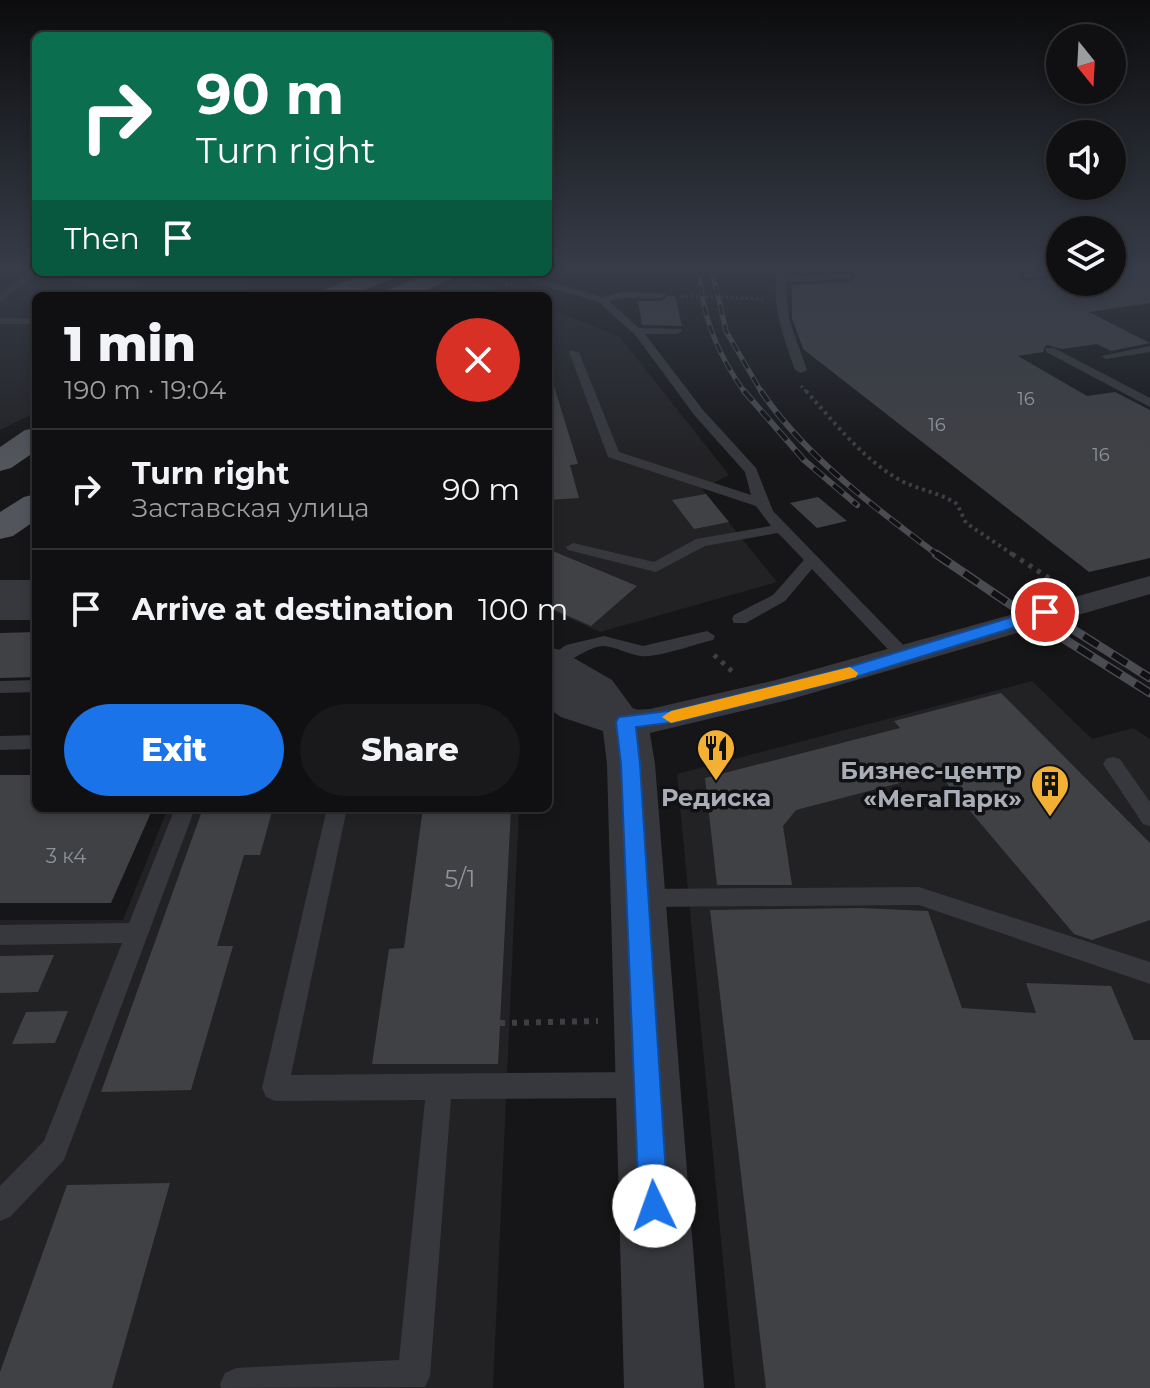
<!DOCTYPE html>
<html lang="en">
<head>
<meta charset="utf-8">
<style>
  body { margin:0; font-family:Montserrat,sans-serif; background:#19191b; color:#f1f3f6; height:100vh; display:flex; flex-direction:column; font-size:30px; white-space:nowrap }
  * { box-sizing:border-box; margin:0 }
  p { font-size:26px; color:#9c9d9f }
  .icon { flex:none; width:44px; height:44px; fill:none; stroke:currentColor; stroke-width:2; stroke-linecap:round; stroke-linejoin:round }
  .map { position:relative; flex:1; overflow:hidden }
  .panel { position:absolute; left:32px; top:292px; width:520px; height:520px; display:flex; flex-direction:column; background:#101012; border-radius:12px; box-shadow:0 4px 12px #0003,0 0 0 2px #303032 }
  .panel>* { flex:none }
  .banner { position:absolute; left:32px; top:32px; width:520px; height:244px; border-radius:12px; box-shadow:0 4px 12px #0003,0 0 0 2px #303032; background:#0b6e4f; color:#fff; overflow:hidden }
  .needle { width:52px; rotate:162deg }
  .controls { position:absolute; left:1046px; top:24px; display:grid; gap:16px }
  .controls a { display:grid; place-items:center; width:80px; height:80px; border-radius:50%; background:#101012; box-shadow:0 4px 12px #0003,0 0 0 2px #303032; font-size:40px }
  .pin { position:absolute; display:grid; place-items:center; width:68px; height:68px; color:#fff; margin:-34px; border:4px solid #fff; border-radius:50%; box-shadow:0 2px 8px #0007 }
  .me { position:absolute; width:88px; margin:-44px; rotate:357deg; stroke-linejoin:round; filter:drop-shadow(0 0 6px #0008) }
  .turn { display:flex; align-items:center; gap:28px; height:168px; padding:0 32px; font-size:36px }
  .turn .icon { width:104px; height:104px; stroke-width:2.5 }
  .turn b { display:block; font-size:56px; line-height:68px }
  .then { display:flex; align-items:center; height:76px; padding:0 32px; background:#0003; gap:16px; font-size:30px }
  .round { display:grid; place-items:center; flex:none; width:84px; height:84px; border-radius:42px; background:#19191b }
  .summary { display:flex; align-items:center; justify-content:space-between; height:136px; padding:0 32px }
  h1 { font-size:48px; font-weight:800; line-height:60px }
  .button { display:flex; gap:16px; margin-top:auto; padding:16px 32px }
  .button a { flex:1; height:92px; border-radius:48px; background:#1a73e8; color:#fff; font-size:32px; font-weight:800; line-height:92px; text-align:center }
  .button a+a { background:#19191b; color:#f1f3f6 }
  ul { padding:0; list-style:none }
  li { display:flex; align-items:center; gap:24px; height:120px; padding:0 32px; border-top:2px solid #303032 }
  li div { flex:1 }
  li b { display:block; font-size:30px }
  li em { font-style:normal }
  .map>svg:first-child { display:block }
  .built { fill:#222225 }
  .building { fill:#404145 }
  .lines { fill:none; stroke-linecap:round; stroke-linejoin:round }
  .path-far3 { stroke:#3d3f44; stroke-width:3; stroke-dasharray:2 3; stroke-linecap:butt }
  .path-far2 { stroke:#3d3f44; stroke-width:4; stroke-dasharray:3 4; stroke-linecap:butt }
  .path-far1 { stroke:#3d3f44; stroke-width:5; stroke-dasharray:4 6; stroke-linecap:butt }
  .path { stroke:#3d3f44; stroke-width:6; stroke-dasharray:5 7; stroke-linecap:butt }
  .service { fill:#37383d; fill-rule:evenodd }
  .minor { fill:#37383d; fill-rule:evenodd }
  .tertiary { fill:#37383d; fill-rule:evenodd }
  .primary { fill:#53555c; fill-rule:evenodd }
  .rail-far2-casing { stroke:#4a4c52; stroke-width:5 }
  .rail-far1-casing { stroke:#4a4c52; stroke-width:6 }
  .rail-casing { stroke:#4a4c52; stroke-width:9 }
  .rail-far2 { stroke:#111113; stroke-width:3; stroke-dasharray:10; stroke-linecap:butt }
  .rail-far1 { stroke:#111113; stroke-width:4; stroke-dasharray:13; stroke-linecap:butt }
  .rail { stroke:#111113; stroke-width:6; stroke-dasharray:17; stroke-linecap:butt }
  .route { fill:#1a73e8; stroke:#114b97; stroke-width:2 }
  .slow { fill:#f59e0b }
  .labels { text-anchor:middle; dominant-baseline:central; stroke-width:7; stroke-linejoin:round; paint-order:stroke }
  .far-number-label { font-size:18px; fill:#8e929b }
  .number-label { font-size:20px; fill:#8e929b }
  .poi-label { font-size:24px; font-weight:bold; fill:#a8adb8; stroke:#111113; text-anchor:end }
  .near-number-label { font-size:24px; fill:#8e929b }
</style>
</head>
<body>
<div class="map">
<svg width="1150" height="1388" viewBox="0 0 1150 1388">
  <rect width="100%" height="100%" fill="#161618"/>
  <g class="built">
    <polygon points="0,266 36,266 36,272 257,272 250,284 237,296 36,296 36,412 0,430"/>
    <polygon points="464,276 516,296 431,296"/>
    <polygon points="548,308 620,337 729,475 702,489 777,582 600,632 548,609"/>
    <polygon points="1032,681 1092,739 1133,728 1150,739 1150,1388 735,1388 677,774"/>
    <polygon points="168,808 519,808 493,1388 0,1388 0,920 123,920"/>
  </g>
  <g class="building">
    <polygon points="799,266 1052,266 1021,272 1019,276 1027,281 1060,277 1060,282 1112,282 1112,266 1150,266 1150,303 1089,312 1150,343 1111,351 1097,344 1062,349 1046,345 1043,352 1018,356 1087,396 1115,392 1150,410 1150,558 1089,572 803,349 792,318 792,285 849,282 857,275 849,270 796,273"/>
    <polygon points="668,296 675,296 682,326 642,325 638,301 661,301"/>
    <polygon points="554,386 578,464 570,465 579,498 548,500 548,387"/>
    <polygon points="706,494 729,522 694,529 672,500"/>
    <polygon points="818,497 847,521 817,528 790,503"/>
    <polygon points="548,549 637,586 591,626 548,607"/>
    <polygon points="36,632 36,677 0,678 0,633"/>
    <polygon points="1001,693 1150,843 1150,920 1092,940 1074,934 938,773 796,810 783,826 792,885 717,885 705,778 900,728 894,721"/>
    <polygon points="0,775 36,775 36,808 153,808 111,903 0,903"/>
    <polygon points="203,808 273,808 260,855 244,855 217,946 233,946 191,1090 101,1092"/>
    <polygon points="423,808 511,808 498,1064 372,1064 389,949 404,948"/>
    <polygon points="861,908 928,911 962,1008 1036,1013 1026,983 1111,986 1134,1040 1150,1040 1150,1388 766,1388 710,910"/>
    <polygon points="54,955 38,992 0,993 0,956"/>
    <polygon points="68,1011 55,1043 12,1044 26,1012"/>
    <polygon points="170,1183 112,1388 0,1388 0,1372 67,1185"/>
  </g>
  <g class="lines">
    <g class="path-far3">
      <polyline points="478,272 513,286"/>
      <polyline points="681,296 763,299"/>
      <polyline points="801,386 808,393"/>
    </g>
    <path class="path-far2" d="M806,391C834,422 862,458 898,479C917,490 939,492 957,504L966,523L1015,556"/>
    <g class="path-far1">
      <polyline points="1012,554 1061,586"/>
      <polyline points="714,655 734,673"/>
    </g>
    <polyline class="path" points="500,1023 598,1021"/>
    <g class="service">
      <polygon points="0,266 36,267 36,272 54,272 86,280 141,280 146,283 141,286 86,286 39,272 0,302 0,294 28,272 0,270"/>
      <path d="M778,266H787L785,277L849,273L854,276L849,279L785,282L789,319L807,370L801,373L795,370C783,335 770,303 778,266Z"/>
      <polygon points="1060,268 1060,274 1027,278 1022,275"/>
      <polygon points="526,272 536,272 536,278 602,297 622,292 664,293 666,295 661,298 622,298 609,301 639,328 681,329 682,331 677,334 645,334 703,410 756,468 773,511 910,652 913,656 910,660 898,660 812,569 785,601 746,623 734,623 732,619 734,615 773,595 804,560 778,533 705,546 656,572 568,550 566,547 573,543 654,562 696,539 771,526 756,506 608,457 569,352 570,350 579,352 619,452 751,495 745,472 695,416 636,336 599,302 529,282"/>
      <polygon points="180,291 183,292 183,296 173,296"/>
      <rect x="0" y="318" width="36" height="6"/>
      <polygon points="1150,346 1150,352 1106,359 1101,356"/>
      <polygon points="1046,348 1054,348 1150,398 1150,407 1046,352"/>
      <path d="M707,631L715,636L713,640C695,644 658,658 640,656C628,654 616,647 604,646C585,646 563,671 548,664L549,657L566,645L604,636L643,646Z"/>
      <polygon points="36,680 36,692 0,693 0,681"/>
      <polygon points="36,735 36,749 0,750 0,736"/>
      <polygon points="1113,757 1120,759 1150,802 1150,826 1143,824 1103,764 1106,759"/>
      <polygon points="175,808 195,808 64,1160 10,1217 0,1221 0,1186 44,1141 122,943 0,945 0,925 129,923"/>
      <polygon points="327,808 347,808 291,1075 637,1072 646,1076 650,1085 646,1094 637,1098 451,1099 430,1376 425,1387 221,1388 220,1384 225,1373 236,1368 399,1360 425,1100 275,1101 266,1097 262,1088"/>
      <polygon points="919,887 1150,962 1150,984 919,905 641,907 633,905 630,898 633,891 641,889"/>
    </g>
    <g class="minor">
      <polygon points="1150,576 1150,594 788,700 650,733 625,734 613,731 588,696 548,671 548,647 560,650 612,680 634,710 650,709 776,680"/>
      <rect x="0" y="580" width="36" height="18"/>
    </g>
    <g class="tertiary">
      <rect x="0" y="596" width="36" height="24"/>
      <polygon points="548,673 563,678 593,695 641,711 648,722 655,764 704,1388 624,1388 607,764 603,731 561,717 548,708"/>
    </g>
    <g class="primary">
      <polygon points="368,272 399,272 396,277 349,296 317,296 321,291"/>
      <polygon points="429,272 459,272 456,277 413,296 382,296 386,291"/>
      <polygon points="36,428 36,451 11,468 0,471 0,447 25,430"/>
      <polygon points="36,494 36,520 13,536 0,539 0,512 24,497"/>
    </g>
    <g class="rail-far2-casing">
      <g id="rail-far2">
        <path d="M699,266C701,315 717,353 745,393"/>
        <polyline points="711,266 726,331 762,393"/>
      </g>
    </g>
    <g class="rail-far1-casing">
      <g id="rail-far1">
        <polyline points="744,391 804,460 857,505"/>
        <path d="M761,391C806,458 876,508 939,556"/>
      </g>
    </g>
    <g class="rail-casing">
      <g id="rail">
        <polyline points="936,554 1026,615 1150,693"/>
        <polyline points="1055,618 1150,678"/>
      </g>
    </g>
    <use href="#rail-far2" class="rail-far2"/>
    <use href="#rail-far1" class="rail-far1"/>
    <use href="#rail" class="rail"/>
  </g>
  <linearGradient id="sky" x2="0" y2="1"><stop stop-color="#0c0c0d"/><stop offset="0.58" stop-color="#363c48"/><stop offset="1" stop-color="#363c48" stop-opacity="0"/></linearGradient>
  <rect width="1150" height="461" fill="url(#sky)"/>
  <polygon class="route" points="1045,607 1051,609 1053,612 1051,616 853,678 676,722 636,727 640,764 668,1206 664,1216 654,1221 643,1216 639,1206 621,764 616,722 619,717 676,710 849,667"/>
  <polygon class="slow" points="850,667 858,673 856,677 671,723 662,717 671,711"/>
  <defs>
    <g id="restaurant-pin" transform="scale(2)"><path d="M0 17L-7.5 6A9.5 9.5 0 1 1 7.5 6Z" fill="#f2b134" stroke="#111113"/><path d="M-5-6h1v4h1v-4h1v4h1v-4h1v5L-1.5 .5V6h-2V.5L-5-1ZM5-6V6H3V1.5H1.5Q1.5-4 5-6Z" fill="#111"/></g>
    <g id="building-pin" transform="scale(2)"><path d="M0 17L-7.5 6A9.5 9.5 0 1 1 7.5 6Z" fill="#f2b134" stroke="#111113"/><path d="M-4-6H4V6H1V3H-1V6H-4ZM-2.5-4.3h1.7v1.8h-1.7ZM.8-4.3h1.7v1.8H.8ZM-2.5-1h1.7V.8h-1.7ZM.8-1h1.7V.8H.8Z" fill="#111"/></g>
  </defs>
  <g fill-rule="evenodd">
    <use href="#restaurant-pin" x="716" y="748"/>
    <use href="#building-pin" x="1050" y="784"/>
  </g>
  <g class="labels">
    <g class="far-number-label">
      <text x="1026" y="399">16</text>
      <text x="937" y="425">16</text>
      <text x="1101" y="455">16</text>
    </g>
    <g class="number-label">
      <text x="66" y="856">3 к4</text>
    </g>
    <g class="poi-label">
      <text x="1022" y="770">Бизнес-центр<tspan x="1022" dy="28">«МегаПарк»</tspan></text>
      <text x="716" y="797" text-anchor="middle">Редиска</text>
    </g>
    <g class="near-number-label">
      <text x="460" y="878">5/1</text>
    </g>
  </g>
</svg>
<div class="controls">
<a><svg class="needle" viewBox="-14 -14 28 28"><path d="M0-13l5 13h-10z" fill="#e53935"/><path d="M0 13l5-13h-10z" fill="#9c9d9f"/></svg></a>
<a><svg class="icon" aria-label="sound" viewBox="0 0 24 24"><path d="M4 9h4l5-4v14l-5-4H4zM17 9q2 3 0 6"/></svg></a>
<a><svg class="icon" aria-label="layers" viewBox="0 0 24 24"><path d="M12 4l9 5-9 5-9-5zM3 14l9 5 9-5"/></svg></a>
</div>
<div class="pin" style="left:1045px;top:612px;background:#d93025"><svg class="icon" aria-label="arrive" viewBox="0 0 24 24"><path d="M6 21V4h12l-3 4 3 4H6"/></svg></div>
<svg class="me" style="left:654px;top:1206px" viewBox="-20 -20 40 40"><circle r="19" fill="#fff"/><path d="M0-13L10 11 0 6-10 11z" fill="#1a73e8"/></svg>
<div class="banner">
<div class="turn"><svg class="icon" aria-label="right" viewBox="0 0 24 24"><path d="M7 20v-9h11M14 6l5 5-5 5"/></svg><div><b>90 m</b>Turn right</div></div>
<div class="then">Then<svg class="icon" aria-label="arrive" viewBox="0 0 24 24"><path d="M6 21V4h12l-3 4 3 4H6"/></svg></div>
</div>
<section class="panel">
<div class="summary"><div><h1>1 min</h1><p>190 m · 19:04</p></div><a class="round" style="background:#d93025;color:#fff"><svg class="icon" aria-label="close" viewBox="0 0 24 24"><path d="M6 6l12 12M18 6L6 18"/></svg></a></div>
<ul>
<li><svg class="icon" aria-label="right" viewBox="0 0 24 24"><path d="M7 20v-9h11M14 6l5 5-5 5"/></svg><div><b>Turn right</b><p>Заставская улица</p></div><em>90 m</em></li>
<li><svg class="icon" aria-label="arrive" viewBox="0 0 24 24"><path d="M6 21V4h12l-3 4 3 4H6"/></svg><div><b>Arrive at destination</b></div><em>100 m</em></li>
</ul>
<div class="button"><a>Exit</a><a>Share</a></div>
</section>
</div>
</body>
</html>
